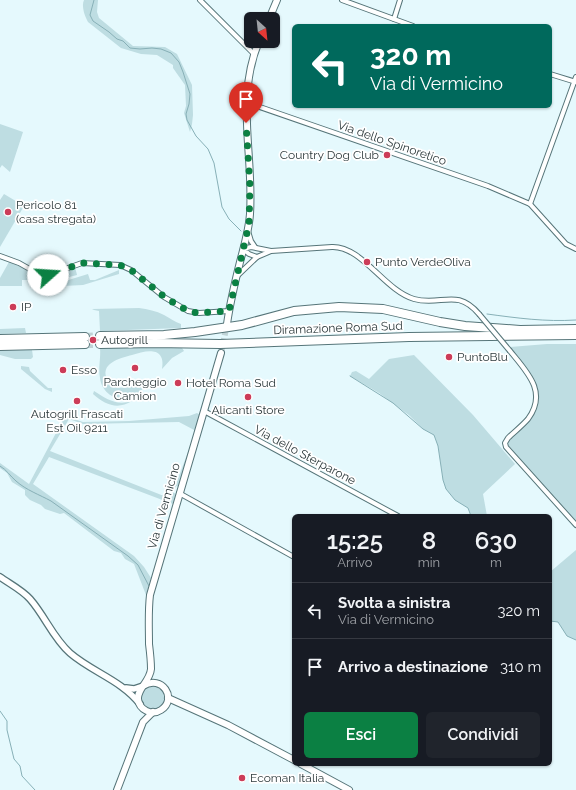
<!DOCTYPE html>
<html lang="it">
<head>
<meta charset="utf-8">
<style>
  body { margin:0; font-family:Raleway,sans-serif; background:#20242c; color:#f1f3f6; height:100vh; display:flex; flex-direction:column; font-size:15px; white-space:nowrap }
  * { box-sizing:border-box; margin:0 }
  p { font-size:13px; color:#9ea1a6 }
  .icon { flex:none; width:22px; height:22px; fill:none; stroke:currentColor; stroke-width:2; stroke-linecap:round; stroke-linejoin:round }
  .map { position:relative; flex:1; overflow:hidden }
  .drawer { position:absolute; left:292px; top:514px; width:260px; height:252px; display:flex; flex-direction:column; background:#171b24; border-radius:6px; box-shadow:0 1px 3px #0004 }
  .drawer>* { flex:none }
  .hud { position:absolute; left:292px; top:24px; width:260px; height:84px; border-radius:6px; box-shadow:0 1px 3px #0004; background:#00695c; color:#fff; overflow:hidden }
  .needle { width:26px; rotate:153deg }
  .buttons { position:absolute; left:244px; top:12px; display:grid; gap:8px }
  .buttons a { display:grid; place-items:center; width:36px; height:36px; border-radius:6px; background:#171b24; box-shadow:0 1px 3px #0004; font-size:20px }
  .pin { position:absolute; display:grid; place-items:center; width:34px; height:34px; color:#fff; margin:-41px -17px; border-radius:50% 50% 50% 0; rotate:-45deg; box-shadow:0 0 4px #0007 }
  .pin .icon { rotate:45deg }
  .me { position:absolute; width:44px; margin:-22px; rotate:71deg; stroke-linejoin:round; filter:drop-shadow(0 0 3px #0008) }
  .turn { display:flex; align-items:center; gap:14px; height:84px; padding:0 12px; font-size:18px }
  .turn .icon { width:52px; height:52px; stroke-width:2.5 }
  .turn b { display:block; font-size:28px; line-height:34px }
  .eta { display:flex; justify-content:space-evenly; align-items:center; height:68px; text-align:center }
  .eta b { font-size:24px; font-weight:600; line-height:28px }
  .action { display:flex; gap:8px; margin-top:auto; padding:8px 12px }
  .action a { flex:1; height:46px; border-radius:6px; background:#0b8043; color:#fff; font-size:16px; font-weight:600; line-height:46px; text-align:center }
  .action a+a { background:#20242c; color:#f1f3f6 }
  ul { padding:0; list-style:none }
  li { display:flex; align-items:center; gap:12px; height:56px; padding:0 12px; border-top:1px solid #363941 }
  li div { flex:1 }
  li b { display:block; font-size:15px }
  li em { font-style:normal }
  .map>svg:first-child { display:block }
  .green { fill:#bedde2 }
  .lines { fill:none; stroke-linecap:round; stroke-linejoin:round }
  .stream { stroke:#87b0b7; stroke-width:1 }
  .secondary-tunnel { stroke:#c0d3d6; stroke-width:6; stroke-dasharray:6 3; stroke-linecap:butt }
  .motorway-tunnel { stroke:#c0d3d6; stroke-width:8; stroke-dasharray:8 4; stroke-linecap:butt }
  .minor-casing { stroke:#567579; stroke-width:6 }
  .tertiary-casing { stroke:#567579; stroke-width:8 }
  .secondary-casing { stroke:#567579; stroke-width:8 }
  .motorway-casing { stroke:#567579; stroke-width:10 }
  .minor { stroke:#fff; stroke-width:4 }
  .tertiary { stroke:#fff; stroke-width:5.5 }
  .secondary { stroke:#fff; stroke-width:6 }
  .motorway { stroke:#fff; stroke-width:8 }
  .minor-bridge-casing { stroke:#567579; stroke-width:6; stroke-linecap:butt }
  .minor-bridge { stroke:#fff; stroke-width:4 }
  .route { stroke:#0b8043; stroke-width:7; stroke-dasharray:0 12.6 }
  .poi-dot { fill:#cc3c58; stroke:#fff; stroke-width:1.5 }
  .labels { text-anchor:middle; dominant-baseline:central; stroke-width:3.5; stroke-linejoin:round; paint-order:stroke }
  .street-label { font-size:12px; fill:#2d3a3c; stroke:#fff }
  .poi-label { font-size:12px; fill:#2d3a3c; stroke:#fff; text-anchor:start }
</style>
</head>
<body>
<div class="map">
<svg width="576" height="790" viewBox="0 0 576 790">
  <rect width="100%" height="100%" fill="#e5f9fd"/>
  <g class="green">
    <path d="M84,0H98L97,12L99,18L133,46L165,47L177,54L192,85L193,115L192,124L190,132L184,113L186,106L185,85L173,68V65L157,55L141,54L121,48L88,22C85,17 81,6 84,0Z"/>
    <polygon points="0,124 23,132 10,172 2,165 0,168"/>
    <polygon points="4,194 24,206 0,247 0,200"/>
    <path d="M9,262C20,265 33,276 43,278C53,279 66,271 75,267L77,275L34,286L30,280H22V286H0V278Z"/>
    <polygon points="119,270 119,274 83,285 63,286 61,285 62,282 88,274 90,280 95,280"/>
    <path d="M139,308C148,309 156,311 164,315C170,318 175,322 181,324V328L100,331L99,311L94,310L92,309Z"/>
    <polygon points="25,328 26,333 0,334 0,329"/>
    <path d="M547,344H576V522L508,445C509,437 517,432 523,427C556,396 531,373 510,347Z"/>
    <path d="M160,346L182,348L184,351L172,358L162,369C166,346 146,350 132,355C121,358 98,363 108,381C117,395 140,383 151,380C146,385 141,391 136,395C121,405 102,395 100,378C98,367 101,358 100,348Z"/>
    <polygon points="0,350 32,350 33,357 31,359 15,359 0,355"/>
    <polygon points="414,355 473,415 515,464 483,494 487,516 471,516 468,508 455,500 446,489 443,480 438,446 434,435 423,429 410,416 379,393 350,376 352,372 356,371 369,379 389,359"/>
    <polygon points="21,366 29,367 30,371 48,388 52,388 52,392 45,389 21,369"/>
    <path d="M94,391C107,399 116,406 132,401C118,410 105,405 93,394Z"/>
    <polygon points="197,413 200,415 196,431 179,422 83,424 69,419 50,451 169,498 174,484 176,484 194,436 179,487 176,486 173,492 177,495 173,504 49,457 33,484 134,556 144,567 151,578 146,595 134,564 125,559 121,553 114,551 64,513 60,514 45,509 41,505 30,500 25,495 25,490 12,482 7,473 0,468 0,463 29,484 65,416 83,422 129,421 189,416"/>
    <polygon points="576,550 576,640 567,636 558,622 550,621 550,572"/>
    <circle cx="153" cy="698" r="12"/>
  </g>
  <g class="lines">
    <g class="stream">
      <polyline points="94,0 90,15 93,21 109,32 117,39 123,41 130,48 140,49 152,48 161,49 171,53 179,62 183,72 190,94 189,104 186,114 187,120 196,136 208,149 214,163 222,207 229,219 241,231"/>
      <path d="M487,314C517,318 545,322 576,320"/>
      <polyline points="350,376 393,403 423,429 434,435 438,446 443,480 446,489 455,500 468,508 471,516"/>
      <path d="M0,466C7,470 10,476 16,481C26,490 40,495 51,501L128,556L138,565L149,586"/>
      <polyline points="550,621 558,622 567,636 576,640"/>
      <polyline points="0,711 7,721 7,730 14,759 20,766 22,776 35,790"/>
    </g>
    <polyline class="secondary-tunnel" points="221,353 227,324"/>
    <g class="motorway-tunnel">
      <polyline points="85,337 100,336"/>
      <polyline points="85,344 100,344"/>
    </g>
    <g class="minor-casing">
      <g id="minor">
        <polyline points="200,0 254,54"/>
        <polyline points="342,0 413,26"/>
        <polyline points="394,19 400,0"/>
        <polyline points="550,74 576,82"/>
        <polyline points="246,103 254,105 488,186 530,204 566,244 576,249"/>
        <polyline points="530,204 576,77"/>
        <polyline points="248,231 251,241 255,247"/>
        <path d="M271,251L257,257L249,254L243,249L251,247L271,251L332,247C362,246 384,290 414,299C441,307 456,287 479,314"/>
        <polyline points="0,256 19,263 35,272 44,275 54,273 82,263 120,265 131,270 164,297 188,311 199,313 229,311"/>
        <polyline points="237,276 257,257"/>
        <path d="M510,351C527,372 548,392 528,419C522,426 514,432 508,438L505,443L506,447L576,525"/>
        <polyline points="204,411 398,516"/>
        <polyline points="179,493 294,557"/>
      </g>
    </g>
    <g class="tertiary-casing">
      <g id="tertiary">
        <path d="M0,577C10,584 22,590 30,599C45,616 53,638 70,653C92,672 121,680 140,704"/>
        <polyline points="126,688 134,689 143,686"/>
      </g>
    </g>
    <g class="secondary-casing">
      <g id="secondary">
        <polyline points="269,19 277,0"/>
        <path d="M227,324C230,303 235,282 240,262C244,246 249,230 250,214C254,154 235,99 259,41"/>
        <path d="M143,686C162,674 178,699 161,710C152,716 139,710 138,699C137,689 150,681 151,669C151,661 150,652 149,644C149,628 148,612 150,595L221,353"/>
        <polyline points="168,698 228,725 294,760"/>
        <polyline points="301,764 349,790"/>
        <polyline points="117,790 143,722 153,712"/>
      </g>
    </g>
    <g class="motorway-casing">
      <g id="motorway">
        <polyline points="100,336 164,335 195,332 242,325 294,311 339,307 383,309 440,322 465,326 520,330 576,329"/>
        <polyline points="0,339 85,337"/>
        <polyline points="100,344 155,343 220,344 409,337 576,335"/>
        <polyline points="0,346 85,344"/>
      </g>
    </g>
    <use href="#minor" class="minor"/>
    <use href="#tertiary" class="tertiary"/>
    <use href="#secondary" class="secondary"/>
    <use href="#motorway" class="motorway"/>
    <g class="minor-bridge-casing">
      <polyline id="minor-bridge" points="479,314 510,351"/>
    </g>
    <use href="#minor-bridge" class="minor-bridge"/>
  </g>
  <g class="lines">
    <polyline class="route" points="48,275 83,263 120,265 131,270 166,298 188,311 197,313 229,311 249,224 250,186 246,123"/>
  </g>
  <g class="poi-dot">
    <circle cx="387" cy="155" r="4"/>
    <circle cx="8" cy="212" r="4"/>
    <circle cx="367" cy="262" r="4"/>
    <circle cx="13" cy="307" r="4"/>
    <circle cx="93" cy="340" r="4"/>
    <circle cx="449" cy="357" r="4"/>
    <circle cx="135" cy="368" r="4"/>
    <circle cx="63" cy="370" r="4"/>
    <circle cx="178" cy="383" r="4"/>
    <circle cx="248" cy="397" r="4"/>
    <circle cx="77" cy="401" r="4"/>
    <circle cx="242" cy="778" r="4"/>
  </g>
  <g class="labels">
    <g class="street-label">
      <text transform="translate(392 143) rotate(19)">Via dello Spinoretico</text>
      <text transform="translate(338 328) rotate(-2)">Diramazione Roma Sud</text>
      <text transform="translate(305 455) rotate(28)">Via dello Sterparone</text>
      <text transform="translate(164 506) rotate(-74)">Via di Vermicino</text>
    </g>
    <g class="poi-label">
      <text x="379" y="155" text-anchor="end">Country Dog Club</text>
      <text x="16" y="205">Pericolo 81<tspan x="16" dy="14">(casa stregata)</tspan></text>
      <text x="375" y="262">Punto VerdeOliva</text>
      <text x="21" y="307">IP</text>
      <text x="101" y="340">Autogrill</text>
      <text x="457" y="357">PuntoBlu</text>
      <text x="71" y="370">Esso</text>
      <text x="135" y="382" text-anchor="middle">Parcheggio<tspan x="135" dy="14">Camion</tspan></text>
      <text x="186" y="383">Hotel Roma Sud</text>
      <text x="248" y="410" text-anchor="middle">Alicanti Store</text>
      <text x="77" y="414" text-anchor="middle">Autogrill Frascati<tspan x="77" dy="14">Est Oil 9211</tspan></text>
      <text x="250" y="778">Ecoman Italia</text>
    </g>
  </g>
</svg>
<div class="buttons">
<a><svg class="needle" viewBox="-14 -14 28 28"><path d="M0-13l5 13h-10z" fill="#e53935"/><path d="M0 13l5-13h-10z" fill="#9ea1a6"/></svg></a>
</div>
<div class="pin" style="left:246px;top:123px;background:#d93025"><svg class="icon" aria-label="arrive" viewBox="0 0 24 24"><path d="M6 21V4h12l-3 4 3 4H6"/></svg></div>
<svg class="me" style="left:48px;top:275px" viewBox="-20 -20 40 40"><circle r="19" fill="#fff"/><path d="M0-13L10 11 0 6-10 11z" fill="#0b8043"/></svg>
<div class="hud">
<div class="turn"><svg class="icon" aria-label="left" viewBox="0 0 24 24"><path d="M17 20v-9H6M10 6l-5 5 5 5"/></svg><div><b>320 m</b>Via di Vermicino</div></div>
</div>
<section class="drawer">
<div class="eta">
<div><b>15:25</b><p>Arrivo</p></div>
<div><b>8</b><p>min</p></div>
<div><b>630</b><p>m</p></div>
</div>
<ul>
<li><svg class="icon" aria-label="left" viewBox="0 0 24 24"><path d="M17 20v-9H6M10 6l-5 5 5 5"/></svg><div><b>Svolta a sinistra</b><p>Via di Vermicino</p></div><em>320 m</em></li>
<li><svg class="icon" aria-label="arrive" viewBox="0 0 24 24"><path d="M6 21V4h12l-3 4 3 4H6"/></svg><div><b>Arrivo a destinazione</b></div><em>310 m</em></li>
</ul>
<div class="action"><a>Esci</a><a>Condividi</a></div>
</section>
</div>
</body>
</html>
